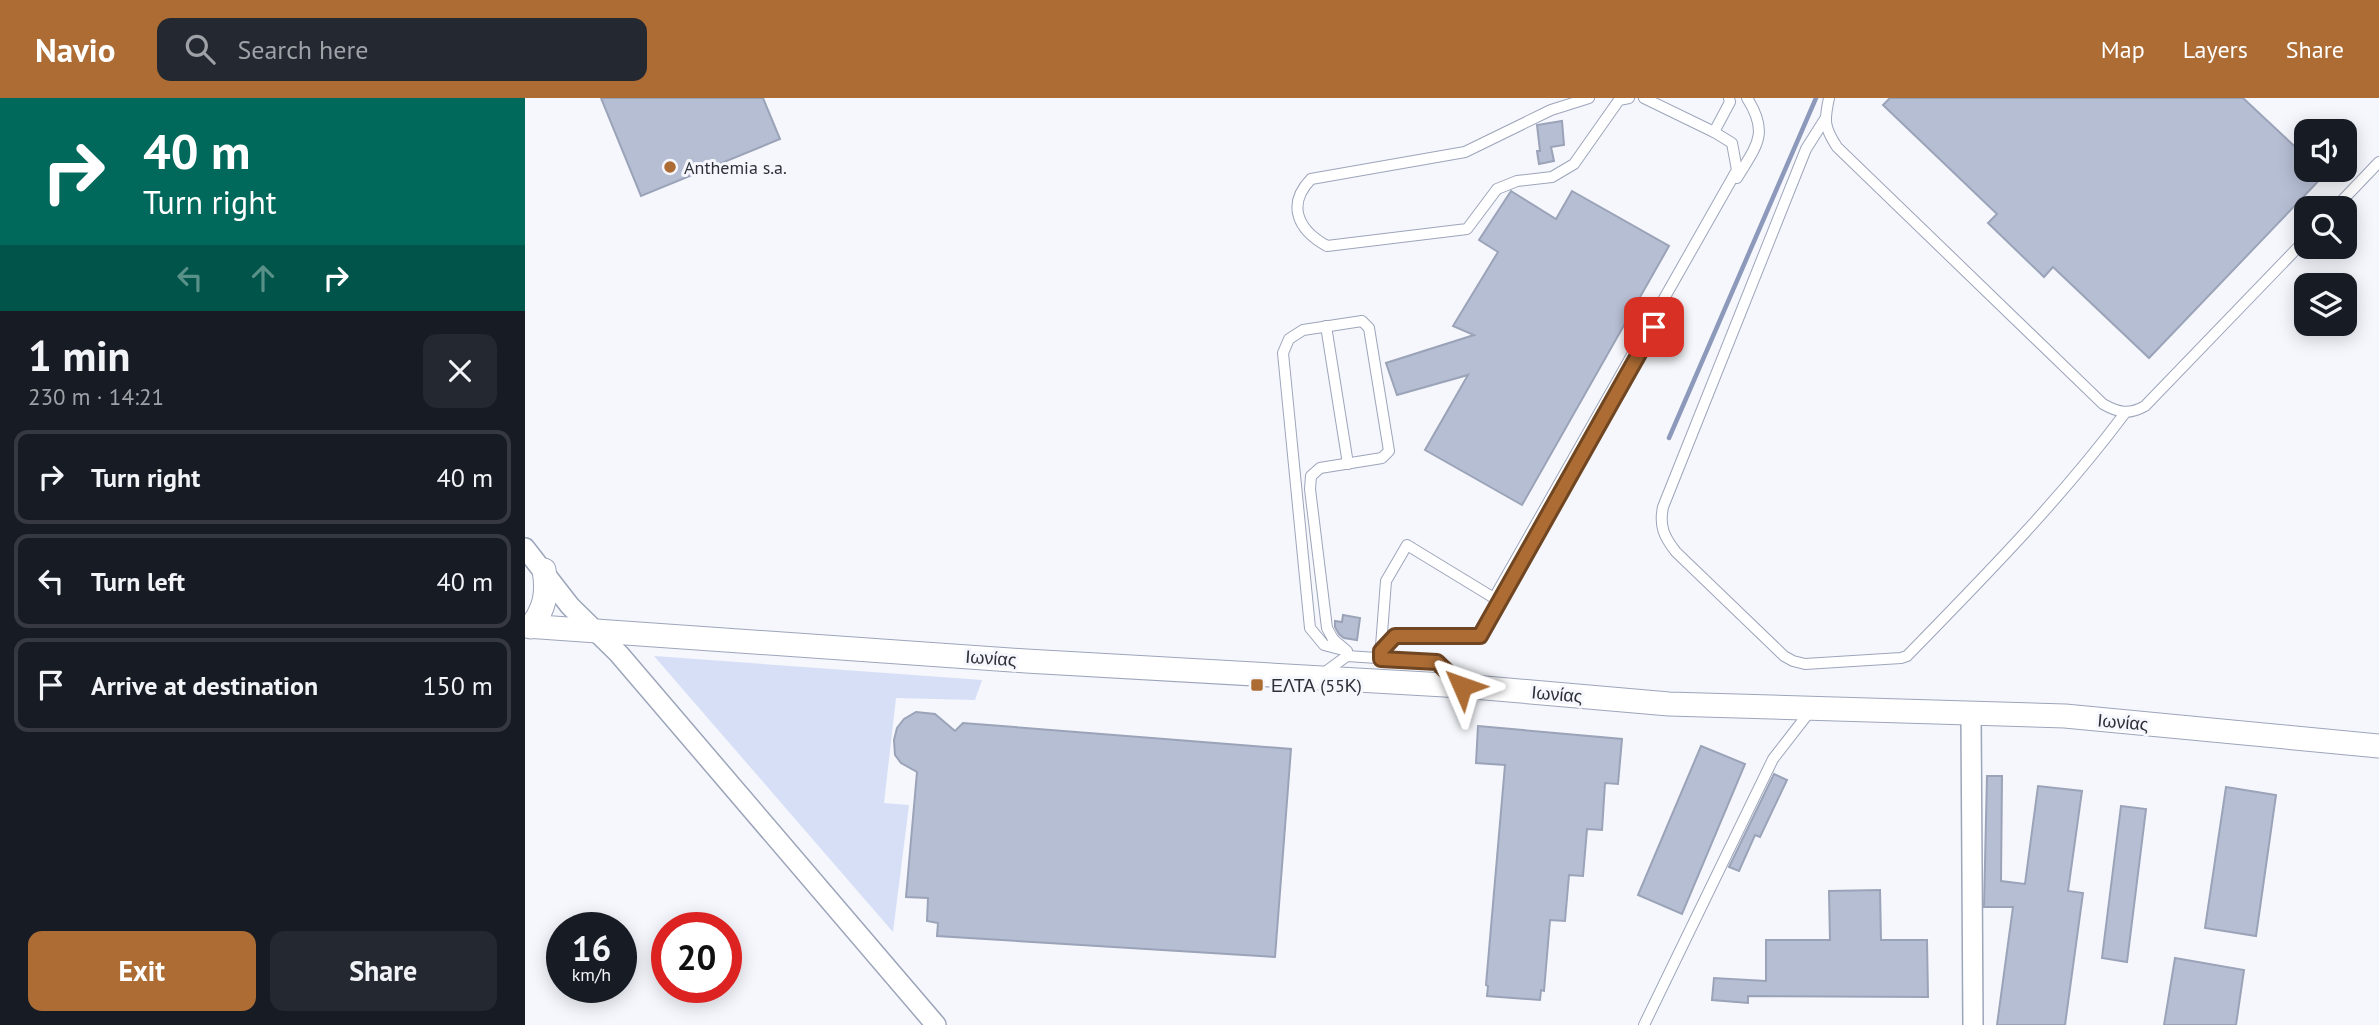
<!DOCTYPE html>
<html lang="en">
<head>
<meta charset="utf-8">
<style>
  body { margin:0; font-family:"PT Sans",sans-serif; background:#242831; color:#f1f3f6; height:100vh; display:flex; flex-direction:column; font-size:26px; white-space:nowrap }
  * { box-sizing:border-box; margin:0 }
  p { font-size:23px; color:#9ea1a6 }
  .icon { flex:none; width:38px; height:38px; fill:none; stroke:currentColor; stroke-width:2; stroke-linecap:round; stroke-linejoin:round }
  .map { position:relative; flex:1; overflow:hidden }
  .panel { display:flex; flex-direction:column; background:#171b24; width:525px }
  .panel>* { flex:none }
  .guide { background:#00695c; color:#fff; overflow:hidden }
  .buttons { position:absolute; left:1769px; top:21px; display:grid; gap:14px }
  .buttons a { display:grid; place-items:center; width:63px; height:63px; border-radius:14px; background:#171b24; box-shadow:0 4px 18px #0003; font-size:35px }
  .speed { position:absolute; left:21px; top:814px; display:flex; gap:14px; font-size:35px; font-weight:700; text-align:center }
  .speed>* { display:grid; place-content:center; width:91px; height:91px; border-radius:50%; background:#171b24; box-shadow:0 4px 18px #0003; line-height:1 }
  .speed small { font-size:18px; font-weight:400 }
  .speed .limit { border:10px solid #d22; background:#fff; color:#111 }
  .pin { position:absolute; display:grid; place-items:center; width:60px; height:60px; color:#fff; margin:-30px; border-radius:14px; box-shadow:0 4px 10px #0006 }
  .me { position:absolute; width:77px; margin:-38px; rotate:313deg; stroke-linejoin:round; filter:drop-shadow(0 0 5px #0008) }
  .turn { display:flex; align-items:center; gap:24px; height:147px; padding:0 28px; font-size:32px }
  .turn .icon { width:91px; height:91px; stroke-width:2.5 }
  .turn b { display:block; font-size:49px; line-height:60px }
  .lanes { display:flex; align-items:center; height:66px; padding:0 28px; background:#0003; justify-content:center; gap:35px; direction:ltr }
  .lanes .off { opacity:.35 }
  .round { display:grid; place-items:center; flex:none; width:74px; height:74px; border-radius:14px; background:#242831 }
  .overview { display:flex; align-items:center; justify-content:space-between; height:119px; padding:0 28px }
  h1 { font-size:42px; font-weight:700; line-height:52px }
  .primary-button { display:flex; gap:14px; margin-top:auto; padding:14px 28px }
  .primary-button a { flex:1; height:80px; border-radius:14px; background:#ac6c34; color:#fff; font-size:28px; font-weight:700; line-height:80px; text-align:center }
  .primary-button a+a { background:#242831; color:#f1f3f6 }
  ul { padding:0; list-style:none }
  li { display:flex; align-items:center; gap:21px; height:94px; margin:0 14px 10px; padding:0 14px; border:4px solid #363941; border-radius:14px }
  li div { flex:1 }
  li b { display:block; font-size:26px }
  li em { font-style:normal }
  header { display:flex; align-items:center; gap:42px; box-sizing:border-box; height:98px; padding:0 35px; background:#ac6c34; color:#fff }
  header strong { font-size:33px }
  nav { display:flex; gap:38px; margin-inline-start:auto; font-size:24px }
  .search { width:490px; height:63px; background:#242831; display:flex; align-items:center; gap:18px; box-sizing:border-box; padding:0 24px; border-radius:14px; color:#9ea1a6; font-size:26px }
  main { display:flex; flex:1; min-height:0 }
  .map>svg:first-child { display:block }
  .green { fill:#d6dff6 }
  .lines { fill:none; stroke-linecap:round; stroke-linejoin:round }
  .stream { stroke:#8d99ba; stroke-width:4.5 }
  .building { fill:#b6bed4; stroke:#9ba3b8; stroke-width:2 }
  .service-casing { stroke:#9da5ba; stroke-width:12 }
  .minor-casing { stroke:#9da5ba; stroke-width:22 }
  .tertiary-casing { stroke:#9da5ba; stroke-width:25 }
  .service { stroke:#fff; stroke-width:10 }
  .minor { stroke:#fff; stroke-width:19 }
  .tertiary { stroke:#fff; stroke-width:23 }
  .route-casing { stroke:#704622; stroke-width:18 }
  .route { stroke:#ac6c34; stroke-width:12 }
  .poi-dot { fill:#ac6c34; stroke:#f5f7fc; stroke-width:2.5 }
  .labels { text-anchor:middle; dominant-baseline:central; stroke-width:6; stroke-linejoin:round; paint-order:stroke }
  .poi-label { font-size:18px; fill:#2e313a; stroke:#f5f7fc; text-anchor:start }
  .street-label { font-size:18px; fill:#2e313a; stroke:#f5f7fc }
</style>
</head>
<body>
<header>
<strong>Navio</strong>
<div class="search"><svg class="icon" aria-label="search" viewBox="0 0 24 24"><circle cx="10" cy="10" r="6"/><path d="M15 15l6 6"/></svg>Search here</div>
<nav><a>Map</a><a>Layers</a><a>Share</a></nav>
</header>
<main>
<section class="panel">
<div class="guide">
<div class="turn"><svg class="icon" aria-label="right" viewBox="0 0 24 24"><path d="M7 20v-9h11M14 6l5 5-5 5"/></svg><div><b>40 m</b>Turn right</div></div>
<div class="lanes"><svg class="icon off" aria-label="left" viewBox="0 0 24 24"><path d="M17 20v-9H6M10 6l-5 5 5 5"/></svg><svg class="icon off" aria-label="ahead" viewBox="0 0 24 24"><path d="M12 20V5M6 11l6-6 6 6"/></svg><svg class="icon" aria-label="right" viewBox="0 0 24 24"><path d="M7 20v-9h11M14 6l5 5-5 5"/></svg></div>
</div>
<div class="overview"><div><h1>1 min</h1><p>230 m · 14:21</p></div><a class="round"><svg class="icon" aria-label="close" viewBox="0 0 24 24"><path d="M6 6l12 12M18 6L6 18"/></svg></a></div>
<ul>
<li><svg class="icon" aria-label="right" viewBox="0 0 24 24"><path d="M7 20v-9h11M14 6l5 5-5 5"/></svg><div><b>Turn right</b></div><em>40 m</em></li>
<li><svg class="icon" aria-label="left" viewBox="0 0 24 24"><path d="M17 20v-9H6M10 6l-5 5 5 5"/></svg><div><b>Turn left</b></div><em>40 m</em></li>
<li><svg class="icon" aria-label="arrive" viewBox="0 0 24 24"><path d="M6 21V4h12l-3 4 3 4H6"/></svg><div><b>Arrive at destination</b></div><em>150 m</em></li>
</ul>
<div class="primary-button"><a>Exit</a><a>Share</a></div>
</section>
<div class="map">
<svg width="1854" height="927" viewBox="0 0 1854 927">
  <rect width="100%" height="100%" fill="#f5f7fc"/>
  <polygon class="green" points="129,558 457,582 450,602 371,600 359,705 384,707 368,834"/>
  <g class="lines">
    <polyline class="stream" points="1144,340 1291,0"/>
  </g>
  <g class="building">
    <polygon points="76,0 238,0 255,41 116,98"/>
    <polygon points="1365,0 1718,0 1782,60 1782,72 1804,72 1624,260 1528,169 1519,179 1463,125 1472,116 1358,7"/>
    <polygon points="1037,23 1039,47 1026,49 1029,63 1014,66 1012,53 1015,53 1012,27"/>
    <polygon points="986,93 1031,121 1047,93 1144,148 997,407 900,352 943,277 872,297 861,265 949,237 928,228 973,154 954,142"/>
    <polygon points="818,517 835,520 832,542 819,540 814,536 810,529 810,523 817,524"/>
    <polygon points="391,614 410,616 430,633 438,625 766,651 750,859 412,838 413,825 402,823 403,800 381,799 392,674 376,665 370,657 369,642 372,630 379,621"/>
    <polygon points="953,628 1097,641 1093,686 1080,685 1077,732 1062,731 1058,778 1044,777 1040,823 1025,822 1019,893 1016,892 1015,902 962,898 963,888 961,887 980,667 951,665"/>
    <polygon points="1176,648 1220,666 1157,816 1113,797"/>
    <polygon points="1249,676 1262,682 1235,739 1230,737 1214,773 1204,769"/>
    <polygon points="1462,678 1477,678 1476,783 1500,786 1513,688 1557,693 1543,793 1558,795 1540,927 1472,927 1488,809 1459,809"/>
    <polygon points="1701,689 1751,697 1731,838 1680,830"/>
    <polygon points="1596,708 1621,711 1602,864 1577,860"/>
    <polygon points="1355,792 1356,842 1402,842 1403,899 1223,898 1223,905 1187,902 1189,880 1241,883 1241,842 1305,842 1304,793"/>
    <polygon points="1650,860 1719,872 1711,927 1639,927"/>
  </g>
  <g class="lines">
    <g class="service-casing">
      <g id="service">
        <path d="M1064,0L1026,12L940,54L786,81C761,107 773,132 802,148L942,131L972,91L992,83L1027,79L1049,66L1094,2L1104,0"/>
        <path d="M1304,0C1299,23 1299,29 1312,49L1578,306C1594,315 1604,317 1620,308L1782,140"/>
        <path d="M1300,21L1281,51L1138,409C1134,428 1139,439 1151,454L1259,558L1268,563L1280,566L1376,560L1382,558C1458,480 1535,402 1600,315"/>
        <polyline points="1189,34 1205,4 1204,0"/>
        <path d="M1212,80C1231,48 1245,36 1222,0"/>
        <polyline points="1810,110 1854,64"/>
        <polyline points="801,228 823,366"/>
        <polyline points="822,553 799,547 785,530 758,255 764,241 778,232 837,223 844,230 864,353 857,360 795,370 786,378 785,391 802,530 808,541 822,553 822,558"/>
        <polyline points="856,553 870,538 955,539 980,493"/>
        <polyline points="855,561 861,483 882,447 969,500 1212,72 1207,45 1189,34 1119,0"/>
        <polyline points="796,577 822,558 912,564 931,583"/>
        <polyline points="1119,927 1248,661 1286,612"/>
      </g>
    </g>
    <g class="minor-casing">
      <g id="minor">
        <polyline points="0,450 45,508 94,556 411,927"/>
        <polyline points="1446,616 1448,927"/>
      </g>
    </g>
    <g class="tertiary-casing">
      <g id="tertiary">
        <polyline points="0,528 501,563 937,588 1144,606 1540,618 1854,648"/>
        <path d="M6,529C20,510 23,495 19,472"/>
      </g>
    </g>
    <use href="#service" class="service"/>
    <use href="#minor" class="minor"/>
    <use href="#tertiary" class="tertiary"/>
  </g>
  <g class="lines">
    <g class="route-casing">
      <polyline id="route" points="937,588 912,564 856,561 856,553 870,538 955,538 1129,229"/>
    </g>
    <use href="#route" class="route"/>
  </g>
  <g class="poi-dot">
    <circle cx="145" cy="69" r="7"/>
    <rect x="725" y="580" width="14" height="14" rx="3.5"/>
  </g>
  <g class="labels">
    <g class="poi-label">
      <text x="159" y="69">Anthemia s.a.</text>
      <text x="746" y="587">ΕΛΤΑ (55Κ)</text>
    </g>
    <g class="street-label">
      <text transform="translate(466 560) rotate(4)">Ιωνίας</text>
      <text transform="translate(1032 596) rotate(5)">Ιωνίας</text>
      <text transform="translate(1598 624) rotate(5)">Ιωνίας</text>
    </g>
  </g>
</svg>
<div class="buttons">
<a><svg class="icon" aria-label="sound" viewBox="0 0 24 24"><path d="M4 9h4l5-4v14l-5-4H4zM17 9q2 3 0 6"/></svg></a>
<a><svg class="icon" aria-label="search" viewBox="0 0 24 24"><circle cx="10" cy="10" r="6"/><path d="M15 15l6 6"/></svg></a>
<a><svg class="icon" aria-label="layers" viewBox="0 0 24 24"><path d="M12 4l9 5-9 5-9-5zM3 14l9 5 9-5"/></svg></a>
</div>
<div class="speed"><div>16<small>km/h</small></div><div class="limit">20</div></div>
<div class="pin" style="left:1129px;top:229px;background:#d93025"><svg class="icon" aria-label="arrive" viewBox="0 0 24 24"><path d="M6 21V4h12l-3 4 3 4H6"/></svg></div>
<svg class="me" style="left:937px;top:588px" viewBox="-20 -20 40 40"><path d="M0-17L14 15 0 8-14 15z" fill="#ac6c34" stroke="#fff" stroke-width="4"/></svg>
</div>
</main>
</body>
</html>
